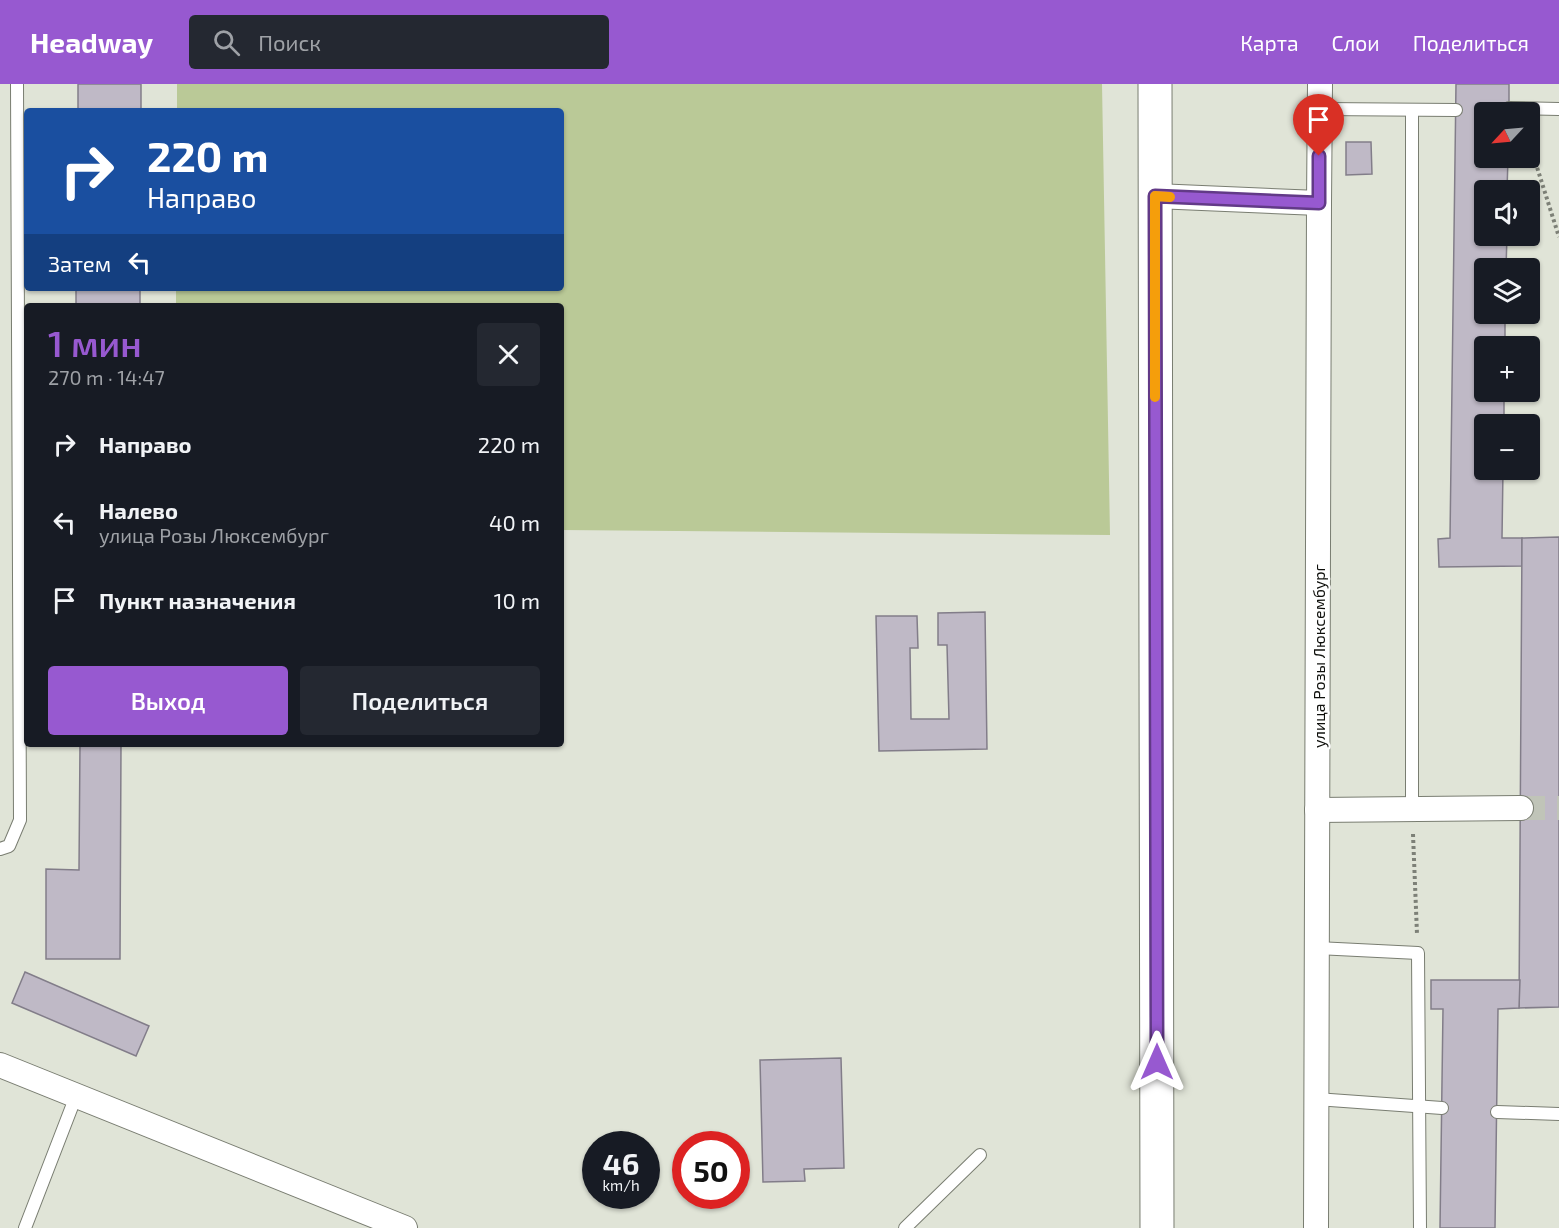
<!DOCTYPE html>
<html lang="ru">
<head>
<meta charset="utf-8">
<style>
  body { margin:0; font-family:"Exo 2",sans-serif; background:#242831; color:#f1f3f6; height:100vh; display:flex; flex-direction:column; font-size:22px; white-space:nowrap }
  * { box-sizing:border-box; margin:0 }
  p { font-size:20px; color:#9ea1a6 }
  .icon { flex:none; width:33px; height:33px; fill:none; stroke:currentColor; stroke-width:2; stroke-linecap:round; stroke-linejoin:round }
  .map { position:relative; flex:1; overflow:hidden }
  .drawer { position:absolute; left:24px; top:219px; width:540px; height:444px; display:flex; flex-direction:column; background:#171b24; border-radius:6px; box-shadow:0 2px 4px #0004 }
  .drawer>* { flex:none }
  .top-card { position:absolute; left:24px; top:24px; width:540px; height:183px; border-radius:6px; box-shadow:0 2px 4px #0004; background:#1a4fa0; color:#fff; overflow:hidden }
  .needle { width:39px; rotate:244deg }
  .controls { position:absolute; left:1474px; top:18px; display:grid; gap:12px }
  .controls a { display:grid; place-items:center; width:66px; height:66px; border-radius:6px; background:#171b24; box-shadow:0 2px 4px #0004; font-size:30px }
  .speed { position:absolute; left:582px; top:1047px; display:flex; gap:12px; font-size:30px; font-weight:700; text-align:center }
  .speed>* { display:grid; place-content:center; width:78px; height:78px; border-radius:50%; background:#171b24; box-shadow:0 2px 4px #0004; line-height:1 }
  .speed small { font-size:15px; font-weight:400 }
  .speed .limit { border:9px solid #d22; background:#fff; color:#111 }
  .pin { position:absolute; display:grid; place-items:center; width:51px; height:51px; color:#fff; margin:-62px -26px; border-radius:50% 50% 50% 0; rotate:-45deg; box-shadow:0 0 6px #0007 }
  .pin .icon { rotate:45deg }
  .me { position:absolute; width:66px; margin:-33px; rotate:0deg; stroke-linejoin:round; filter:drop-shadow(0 0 4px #0008) }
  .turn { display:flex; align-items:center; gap:21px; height:126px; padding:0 24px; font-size:27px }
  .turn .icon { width:78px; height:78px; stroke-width:2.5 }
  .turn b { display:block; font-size:42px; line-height:51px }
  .then { display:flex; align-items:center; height:57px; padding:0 24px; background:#0003; gap:12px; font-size:22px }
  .round { display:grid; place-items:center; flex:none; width:63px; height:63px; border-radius:6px; background:#242831 }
  .head { display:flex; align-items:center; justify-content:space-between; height:102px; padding:0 24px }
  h1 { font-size:36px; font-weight:600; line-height:45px; color:#9759d0 }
  .action { display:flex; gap:12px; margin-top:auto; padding:12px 24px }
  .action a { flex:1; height:69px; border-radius:6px; background:#9759d0; color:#fff; font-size:24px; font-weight:600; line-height:69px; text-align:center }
  .action a+a { background:#242831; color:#f1f3f6 }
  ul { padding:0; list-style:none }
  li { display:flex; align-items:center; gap:18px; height:78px; padding:0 24px }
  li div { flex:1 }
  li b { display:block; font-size:22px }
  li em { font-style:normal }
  header { display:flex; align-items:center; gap:36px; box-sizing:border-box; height:84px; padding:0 30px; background:#9759d0; color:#fff }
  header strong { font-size:28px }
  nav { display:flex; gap:33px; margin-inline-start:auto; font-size:21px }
  .search { width:420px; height:54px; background:#242831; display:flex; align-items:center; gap:15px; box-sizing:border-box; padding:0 21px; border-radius:6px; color:#9ea1a6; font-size:22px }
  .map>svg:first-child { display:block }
  .green { fill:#bac997 }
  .building { fill:#bfb9c6; stroke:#827d89; stroke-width:1.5 }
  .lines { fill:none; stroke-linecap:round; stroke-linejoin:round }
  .minor-tunnel { stroke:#c0c4b8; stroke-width:24; stroke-dasharray:24 12; stroke-linecap:butt }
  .service-casing { stroke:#797d71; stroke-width:14 }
  .minor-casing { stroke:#797d71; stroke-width:26 }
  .secondary-casing { stroke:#797d71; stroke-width:35 }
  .path { stroke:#7d8077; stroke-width:4; stroke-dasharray:3 3; stroke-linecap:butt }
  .service { stroke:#fff; stroke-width:12 }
  .minor { stroke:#fff; stroke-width:24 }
  .secondary { stroke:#fff; stroke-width:33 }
  .route-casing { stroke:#623a87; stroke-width:15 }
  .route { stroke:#9759d0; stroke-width:10 }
  .slow { stroke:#f59e0b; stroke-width:10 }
  .labels { text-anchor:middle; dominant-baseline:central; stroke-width:4.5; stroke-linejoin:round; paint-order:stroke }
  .street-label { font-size:16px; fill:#0e0f0b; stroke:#fff }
</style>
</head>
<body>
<header>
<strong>Headway</strong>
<div class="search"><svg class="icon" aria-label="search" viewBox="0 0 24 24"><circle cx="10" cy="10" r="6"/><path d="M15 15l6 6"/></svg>Поиск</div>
<nav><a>Карта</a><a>Слои</a><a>Поделиться</a></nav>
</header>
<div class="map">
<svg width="1559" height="1144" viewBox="0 0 1559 1144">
  <rect width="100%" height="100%" fill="#e0e4d7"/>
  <polygon class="green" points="177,0 1102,0 1110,451 561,446 561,222 176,222 176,204 561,204 561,27 177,27"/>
  <g class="building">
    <rect x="78" y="0" width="63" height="27"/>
    <polygon points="1456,0 1509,0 1509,28 1485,28 1485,74 1508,74 1507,106 1485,106 1485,152 1507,152 1506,184 1485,184 1485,230 1505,230 1505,262 1485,262 1485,308 1504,308 1504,340 1485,340 1485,386 1503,386 1502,454 1522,454 1522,482 1439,483 1438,455 1450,454"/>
    <polygon points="1346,58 1371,58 1372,90 1346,91"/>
    <rect x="76" y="204" width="64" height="18"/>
    <polygon points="1559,453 1559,923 1519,924 1522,454"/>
    <polygon points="985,528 987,665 879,667 876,532 917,532 918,564 910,564 911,635 949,635 947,561 938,561 938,529"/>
    <polygon points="80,660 121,660 120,875 46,875 46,785 79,786"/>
    <polygon points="25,888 149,942 136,972 12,919"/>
    <polygon points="1431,896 1520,896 1519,924 1498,925 1495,1144 1440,1144 1443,925 1431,925"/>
    <polygon points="841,974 844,1084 804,1085 805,1097 763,1098 760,976"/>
  </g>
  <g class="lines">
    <polyline class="minor-tunnel" points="1521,724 1559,724"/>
    <g class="service-casing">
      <g id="service">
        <polyline points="1509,24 1559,25"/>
        <polyline points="1320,25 1456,26"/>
        <polyline points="1412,725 1412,26"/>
        <polyline points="0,765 9,762 20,736 17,0"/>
        <polyline points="1317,864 1418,869 1420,1144"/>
        <polyline points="1316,1015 1442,1024"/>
        <polyline points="1497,1028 1559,1030"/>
        <polyline points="25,1144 76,1012"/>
        <polyline points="905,1144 980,1071"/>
      </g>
    </g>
    <g class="minor-casing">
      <g id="minor">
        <polyline points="1155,112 1319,119"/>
        <polyline points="1317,726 1521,724"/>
        <polyline points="0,981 405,1144"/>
        <polyline points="1316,1144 1319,119 1320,0"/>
      </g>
    </g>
    <g class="secondary-casing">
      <polyline id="secondary" points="1155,0 1157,1144"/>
    </g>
    <g class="path">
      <polyline points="1530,61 1559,153"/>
      <polyline points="1413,750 1417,850"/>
    </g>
    <use href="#service" class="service"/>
    <use href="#minor" class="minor"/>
    <use href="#secondary" class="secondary"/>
  </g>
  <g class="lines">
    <g class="route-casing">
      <polyline id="route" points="1157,978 1155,112 1319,119 1319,72"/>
    </g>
    <use href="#route" class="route"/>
    <polyline class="slow" points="1155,313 1155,112 1170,113"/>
  </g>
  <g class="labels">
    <g class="street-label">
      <text transform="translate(1318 572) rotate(-90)">улица Розы Люксембург</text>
    </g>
  </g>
</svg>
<div class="controls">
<a><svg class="needle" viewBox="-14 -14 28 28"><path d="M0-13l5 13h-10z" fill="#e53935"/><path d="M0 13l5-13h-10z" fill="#9ea1a6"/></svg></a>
<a><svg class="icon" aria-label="sound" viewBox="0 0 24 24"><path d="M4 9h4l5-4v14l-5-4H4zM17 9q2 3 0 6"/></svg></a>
<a><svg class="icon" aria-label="layers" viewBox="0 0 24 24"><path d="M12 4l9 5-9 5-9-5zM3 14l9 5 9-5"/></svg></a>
<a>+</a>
<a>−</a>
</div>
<div class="speed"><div>46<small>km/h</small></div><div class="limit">50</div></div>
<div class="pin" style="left:1319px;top:72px;background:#d93025"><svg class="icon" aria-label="arrive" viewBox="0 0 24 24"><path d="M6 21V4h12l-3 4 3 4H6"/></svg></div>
<svg class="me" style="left:1157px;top:978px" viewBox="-20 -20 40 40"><path d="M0-17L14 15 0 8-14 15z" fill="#9759d0" stroke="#fff" stroke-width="4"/></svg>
<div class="top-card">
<div class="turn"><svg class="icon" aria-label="right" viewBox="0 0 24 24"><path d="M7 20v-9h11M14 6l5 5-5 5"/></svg><div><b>220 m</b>Направо</div></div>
<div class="then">Затем<svg class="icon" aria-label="left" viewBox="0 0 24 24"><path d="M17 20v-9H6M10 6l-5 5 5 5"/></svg></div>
</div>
<section class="drawer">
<div class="head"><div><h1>1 мин</h1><p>270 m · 14:47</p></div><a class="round"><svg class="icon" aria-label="close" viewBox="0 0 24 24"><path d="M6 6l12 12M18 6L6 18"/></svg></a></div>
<ul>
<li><svg class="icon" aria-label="right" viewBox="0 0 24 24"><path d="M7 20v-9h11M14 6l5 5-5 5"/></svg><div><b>Направо</b></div><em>220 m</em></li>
<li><svg class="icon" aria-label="left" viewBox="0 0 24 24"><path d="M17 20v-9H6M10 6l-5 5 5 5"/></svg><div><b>Налево</b><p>улица Розы Люксембург</p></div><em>40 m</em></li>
<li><svg class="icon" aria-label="arrive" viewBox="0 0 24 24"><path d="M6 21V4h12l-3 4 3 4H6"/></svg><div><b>Пункт назначения</b></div><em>10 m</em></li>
</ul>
<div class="action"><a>Выход</a><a>Поделиться</a></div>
</section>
</div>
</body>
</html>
